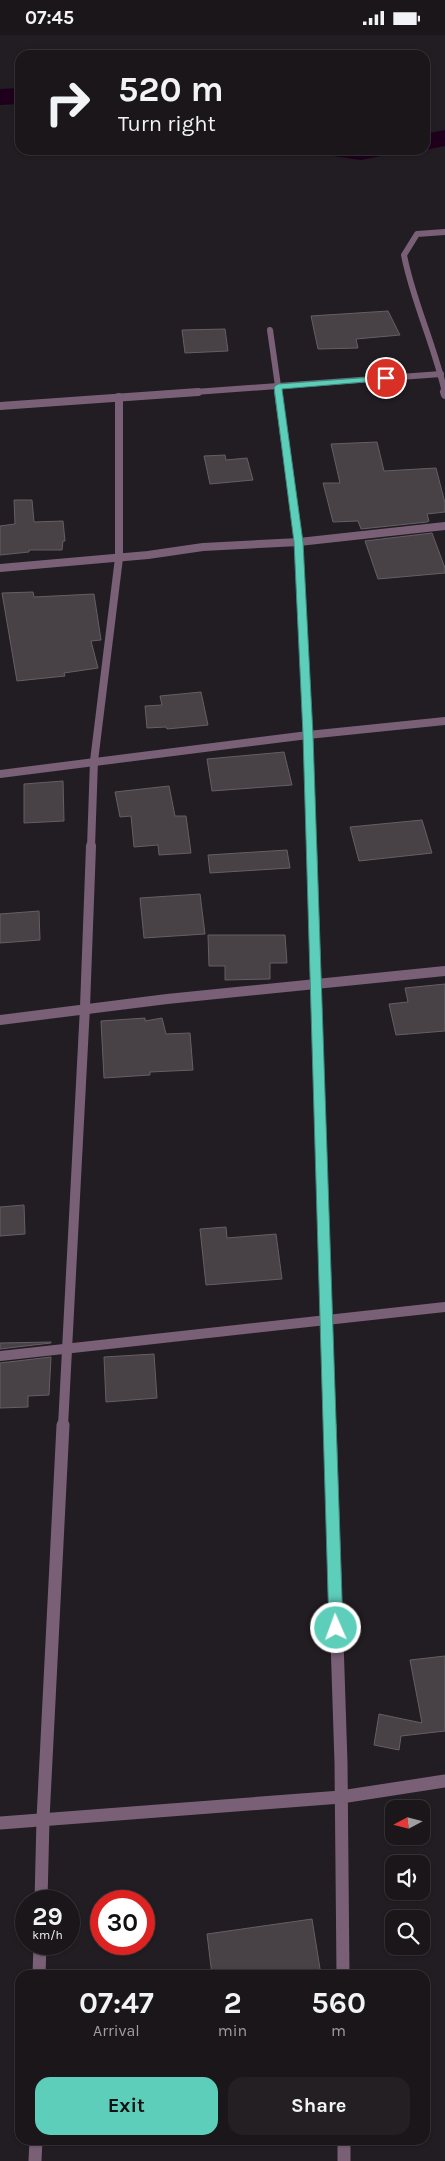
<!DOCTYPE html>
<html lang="en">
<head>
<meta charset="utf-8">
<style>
  body { margin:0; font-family:Karla,sans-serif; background:#231f23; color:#f1f3f6; height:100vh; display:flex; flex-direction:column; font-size:19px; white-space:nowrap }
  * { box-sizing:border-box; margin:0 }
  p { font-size:16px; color:#9f9fa2 }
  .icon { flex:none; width:28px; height:28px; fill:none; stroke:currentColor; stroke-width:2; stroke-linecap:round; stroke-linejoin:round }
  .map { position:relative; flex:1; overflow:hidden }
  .side { position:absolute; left:15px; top:1935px; width:415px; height:175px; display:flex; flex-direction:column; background:#1a161a; border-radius:15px; box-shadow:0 1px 4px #0004,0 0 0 1px #383539 }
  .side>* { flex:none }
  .top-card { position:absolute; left:15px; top:15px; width:415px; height:105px; border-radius:15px; box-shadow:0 1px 4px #0004,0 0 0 1px #383539; background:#1a161a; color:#f1f3f6; overflow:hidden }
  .needle { width:32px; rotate:263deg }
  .fabs { position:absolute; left:385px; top:1765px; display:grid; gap:10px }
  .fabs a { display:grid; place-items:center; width:45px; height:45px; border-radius:10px; background:#1a161a; box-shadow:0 1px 4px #0004,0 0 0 1px #383539; font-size:25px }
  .speed { position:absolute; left:15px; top:1855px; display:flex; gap:10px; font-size:25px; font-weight:700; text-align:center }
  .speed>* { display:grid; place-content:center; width:65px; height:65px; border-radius:50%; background:#1a161a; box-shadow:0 1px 4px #0004,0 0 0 1px #383539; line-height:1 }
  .speed small { font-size:12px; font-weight:400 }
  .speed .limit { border:8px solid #d22; background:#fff; color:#111 }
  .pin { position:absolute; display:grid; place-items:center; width:42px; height:42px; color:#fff; margin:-21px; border:2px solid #fff; border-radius:50%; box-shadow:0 1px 5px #0007 }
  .me { position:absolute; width:55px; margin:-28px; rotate:358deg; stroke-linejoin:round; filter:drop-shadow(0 0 4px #0008) }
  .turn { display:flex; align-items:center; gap:18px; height:105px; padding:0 20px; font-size:22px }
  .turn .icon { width:65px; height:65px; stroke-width:2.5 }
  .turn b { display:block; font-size:35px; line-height:42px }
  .eta { display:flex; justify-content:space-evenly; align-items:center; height:85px; text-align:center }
  .eta b { font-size:30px; font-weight:700; line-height:35px }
  .primary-button { display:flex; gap:10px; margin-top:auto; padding:10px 20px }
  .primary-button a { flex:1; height:58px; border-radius:15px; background:#5dceb9; color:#111; font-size:20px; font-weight:700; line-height:58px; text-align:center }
  .primary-button a+a { background:#231f23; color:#f1f3f6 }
  .status { display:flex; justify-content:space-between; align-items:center; height:35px; padding:0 25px; background:#1a161a; direction:ltr }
  .status svg { height:14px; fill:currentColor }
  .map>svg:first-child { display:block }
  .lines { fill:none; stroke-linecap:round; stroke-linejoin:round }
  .river { fill:#1e001d; fill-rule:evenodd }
  .building { fill:#484247; stroke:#655f64 }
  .street-far3 { stroke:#796076; stroke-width:6 }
  .street-far2 { stroke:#796076; stroke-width:8 }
  .street-far1 { stroke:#796076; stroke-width:10 }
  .street { stroke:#796076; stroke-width:13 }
  .route { fill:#5dceb9; stroke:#3c8678 }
</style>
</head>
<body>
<div class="status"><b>07:45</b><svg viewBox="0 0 49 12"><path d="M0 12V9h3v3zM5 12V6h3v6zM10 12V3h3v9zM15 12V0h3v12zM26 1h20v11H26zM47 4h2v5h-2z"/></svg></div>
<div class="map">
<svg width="445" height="2126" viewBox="0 0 445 2126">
  <rect width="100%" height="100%" fill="#221d22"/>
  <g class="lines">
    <g class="river">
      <polygon points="20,53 20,69 0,70 0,54"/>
      <polygon points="445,95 445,111 425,115 425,99"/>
      <polygon points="329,115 385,115 381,121 361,125 333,121"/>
    </g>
  </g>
  <g class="building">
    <polygon points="388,276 400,300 356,304 358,313 318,314 311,281"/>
    <polygon points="225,294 228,316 185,318 182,295"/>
    <polygon points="377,407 384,436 436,433 445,468 445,477 427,479 429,486 427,487 361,494 358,486 333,487 323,448 340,448 331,409"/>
    <polygon points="225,420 226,425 247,423 253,445 210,449 204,421"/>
    <polygon points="14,465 32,465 34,487 63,486 65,506 63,506 62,515 29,515 29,517 0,520 0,491 15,489"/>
    <polygon points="432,498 445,533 445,538 378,544 365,506"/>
    <polygon points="33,557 34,562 94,559 101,605 91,606 98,633 64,638 65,641 17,646 2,558"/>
    <polygon points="201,657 208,690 167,694 166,692 147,693 145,671 162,670 160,661"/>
    <polygon points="284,717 292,750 212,756 207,724"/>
    <polygon points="63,746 64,786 24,788 24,749"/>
    <polygon points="169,751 175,781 186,781 191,818 159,820 158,810 134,812 131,781 120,782 115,757"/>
    <polygon points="422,785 432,818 359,826 350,792"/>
    <polygon points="287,815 290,833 210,838 208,820"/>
    <polygon points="200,859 205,899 144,903 140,863"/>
    <polygon points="39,876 40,905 0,908 0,879"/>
    <polygon points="208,900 285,900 287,928 270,928 270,944 225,945 225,931 209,931"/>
    <polygon points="445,949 445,996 396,1000 389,969 408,967 405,953"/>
    <polygon points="145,983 145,986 162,983 166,999 190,998 193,1035 150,1037 150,1040 104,1043 101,986"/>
    <polygon points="24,1170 25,1199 0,1201 0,1172"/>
    <polygon points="226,1192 227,1203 276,1199 282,1244 206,1250 200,1194"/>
    <polygon points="51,1307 51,1308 0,1314 0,1308"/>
    <polygon points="154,1319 157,1363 106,1367 104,1322"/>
    <polygon points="51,1322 49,1360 28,1361 28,1372 0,1373 0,1328"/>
    <polygon points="445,1621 445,1696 401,1701 399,1715 374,1710 379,1679 422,1688 410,1625"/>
    <polygon points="312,1884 321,1940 212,1940 207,1899"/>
  </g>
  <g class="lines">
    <g class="street-far3">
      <polyline points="270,295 279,358"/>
      <polyline points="181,358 441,339"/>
      <path d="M445,358C435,311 413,267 404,220L417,199L445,197"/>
    </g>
    <g class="street-far2">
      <polyline points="278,357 299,507 312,812"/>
      <polyline points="444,357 445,360"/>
      <polyline points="0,371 198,357"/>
      <polyline points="0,533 148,520 203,512 299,507 445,491"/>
      <polyline points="0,739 308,700 445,686"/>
      <polyline points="91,812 94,726 119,523 119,362"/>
    </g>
    <g class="street-far1">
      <polyline points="312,811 330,1391"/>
      <polyline points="0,985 167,964 445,936"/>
      <polyline points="0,1321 445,1272"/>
      <polyline points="63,1391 85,972 91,811"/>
    </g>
    <g class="street">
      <polyline points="330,1390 341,1728 343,1940"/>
      <polyline points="0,1788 341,1762 445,1746"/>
      <polyline points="41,1866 43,1784 63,1390"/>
      <polyline points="39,1940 40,1909"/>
      <polyline points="344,2105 344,2126"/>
      <polyline points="35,2126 36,2105"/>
    </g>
  </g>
  <polygon class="route" points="386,341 389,342 389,345 282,354 303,507 313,700 343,1593 341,1598 336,1600 331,1598 329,1593 303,700 294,507 274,352 278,349"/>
</svg>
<div class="fabs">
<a><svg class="needle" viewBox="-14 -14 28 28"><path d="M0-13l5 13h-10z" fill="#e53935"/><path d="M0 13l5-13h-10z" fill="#9f9fa2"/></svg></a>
<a><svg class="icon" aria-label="sound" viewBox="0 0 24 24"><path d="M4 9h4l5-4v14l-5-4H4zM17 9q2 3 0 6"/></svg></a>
<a><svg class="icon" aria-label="search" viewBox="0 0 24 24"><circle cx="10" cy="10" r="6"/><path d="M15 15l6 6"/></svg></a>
</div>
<div class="speed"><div>29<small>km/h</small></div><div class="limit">30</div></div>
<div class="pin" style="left:386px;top:343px;background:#d93025"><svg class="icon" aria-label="arrive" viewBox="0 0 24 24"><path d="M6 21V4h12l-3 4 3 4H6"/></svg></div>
<svg class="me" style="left:336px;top:1593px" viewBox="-20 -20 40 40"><circle r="17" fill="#5dceb9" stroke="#fff" stroke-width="3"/><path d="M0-11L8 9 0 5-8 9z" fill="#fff"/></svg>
<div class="top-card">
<div class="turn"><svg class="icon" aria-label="right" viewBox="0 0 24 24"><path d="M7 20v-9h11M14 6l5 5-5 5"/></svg><div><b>520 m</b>Turn right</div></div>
</div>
<section class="side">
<div class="eta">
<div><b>07:47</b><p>Arrival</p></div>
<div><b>2</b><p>min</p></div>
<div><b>560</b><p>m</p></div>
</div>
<div class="primary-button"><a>Exit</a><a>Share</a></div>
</section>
</div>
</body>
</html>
